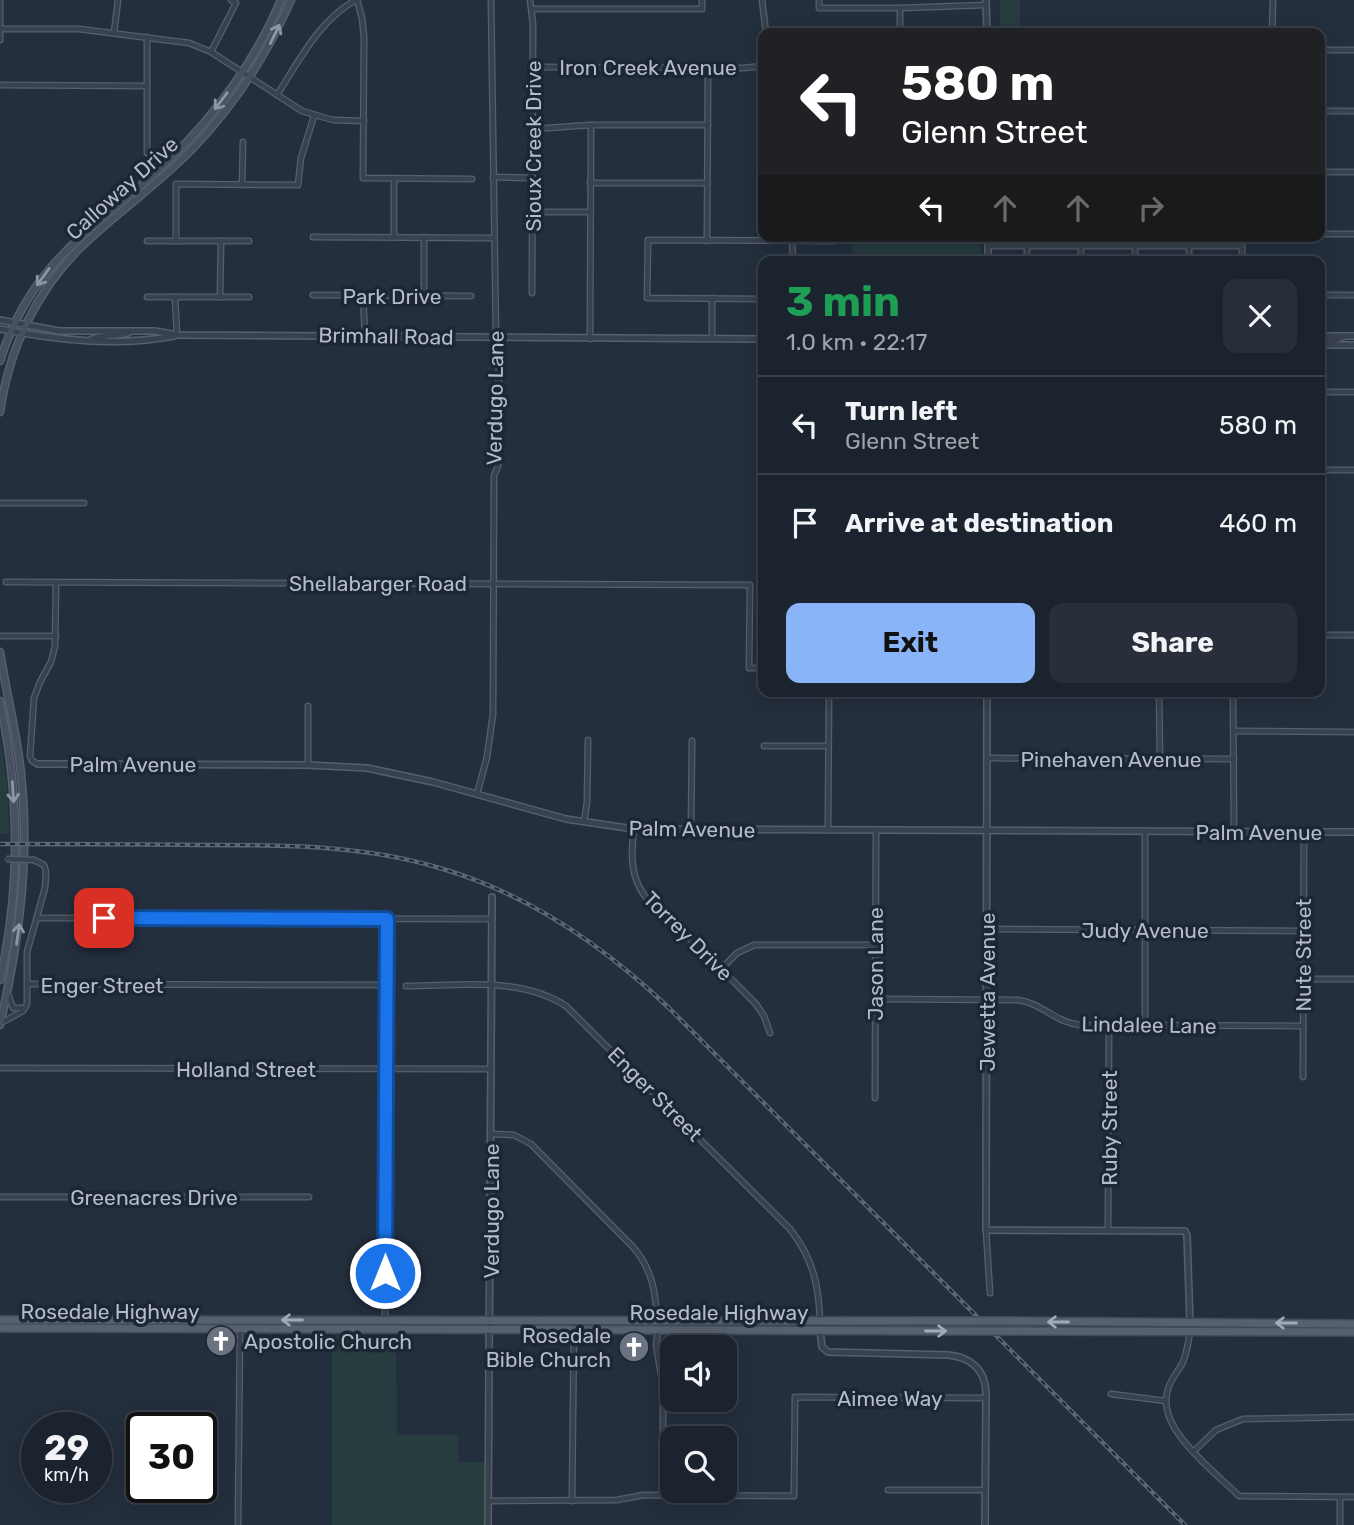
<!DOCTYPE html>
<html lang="en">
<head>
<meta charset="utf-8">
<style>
  body { margin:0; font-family:Rubik,sans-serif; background:#282f3a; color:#f1f3f6; height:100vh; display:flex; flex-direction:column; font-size:26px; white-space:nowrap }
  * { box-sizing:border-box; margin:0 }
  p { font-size:23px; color:#a0a4aa }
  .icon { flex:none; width:38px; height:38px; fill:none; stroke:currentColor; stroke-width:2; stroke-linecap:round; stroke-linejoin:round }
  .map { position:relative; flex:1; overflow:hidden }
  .panel { position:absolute; left:758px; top:256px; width:567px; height:441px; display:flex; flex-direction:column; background:#1b232e; border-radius:14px; box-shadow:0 4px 18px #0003,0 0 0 2px #39404a }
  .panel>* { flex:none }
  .guide { position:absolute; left:758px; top:28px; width:567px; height:214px; border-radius:14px; box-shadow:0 4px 18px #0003,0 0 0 2px #39404a; background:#202124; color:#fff; overflow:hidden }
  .fabs { position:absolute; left:660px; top:1335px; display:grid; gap:14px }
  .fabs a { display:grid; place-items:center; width:77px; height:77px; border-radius:14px; background:#1b232e; box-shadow:0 4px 18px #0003,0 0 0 2px #39404a; font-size:35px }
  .speed { position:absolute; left:21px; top:1412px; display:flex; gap:14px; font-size:35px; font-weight:700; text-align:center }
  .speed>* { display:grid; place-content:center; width:91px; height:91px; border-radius:50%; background:#1b232e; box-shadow:0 4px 18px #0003,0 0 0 2px #39404a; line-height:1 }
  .speed small { font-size:18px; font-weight:400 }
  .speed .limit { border:4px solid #111; border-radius:10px; background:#fff; color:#111 }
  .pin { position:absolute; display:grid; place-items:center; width:60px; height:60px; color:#fff; margin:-30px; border-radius:14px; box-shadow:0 4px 10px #0006 }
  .me { position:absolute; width:77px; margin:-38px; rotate:0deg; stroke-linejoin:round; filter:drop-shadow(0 0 5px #0008) }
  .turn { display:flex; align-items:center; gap:24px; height:147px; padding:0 28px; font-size:32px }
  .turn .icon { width:91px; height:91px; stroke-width:2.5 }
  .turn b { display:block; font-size:49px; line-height:60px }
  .lanes { display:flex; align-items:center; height:66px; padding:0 28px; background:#0003; justify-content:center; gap:35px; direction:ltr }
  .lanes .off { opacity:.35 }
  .round { display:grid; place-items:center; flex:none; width:74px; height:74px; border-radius:14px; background:#282f3a }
  .summary { display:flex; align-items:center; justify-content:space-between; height:119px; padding:0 28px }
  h1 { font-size:42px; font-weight:700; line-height:52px; color:#1e9e55 }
  .button { display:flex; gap:14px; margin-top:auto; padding:14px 28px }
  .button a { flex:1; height:80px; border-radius:14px; background:#8ab4f8; color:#111; font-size:28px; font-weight:700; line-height:80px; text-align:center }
  .button a+a { background:#282f3a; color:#f1f3f6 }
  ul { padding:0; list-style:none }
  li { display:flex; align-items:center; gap:21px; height:98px; padding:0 28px; border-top:2px solid #39404a }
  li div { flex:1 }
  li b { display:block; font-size:26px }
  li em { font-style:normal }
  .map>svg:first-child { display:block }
  .green { fill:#263c3f }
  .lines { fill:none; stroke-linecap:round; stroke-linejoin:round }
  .minor-casing { stroke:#565f6c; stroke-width:7 }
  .tertiary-casing { stroke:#565f6c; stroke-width:8 }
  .secondary-casing { stroke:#565f6c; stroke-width:9 }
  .primary-casing { stroke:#414a57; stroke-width:10 }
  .minor { stroke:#38414e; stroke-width:4.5 }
  .tertiary { stroke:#38414e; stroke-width:5 }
  .secondary { stroke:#465061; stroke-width:6 }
  .primary { stroke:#56606e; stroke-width:7 }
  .rail-casing { stroke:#5a6575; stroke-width:4.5 }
  .rail { stroke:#1d2633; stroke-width:2; stroke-dasharray:5; stroke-linecap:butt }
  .minor-bridge-casing { stroke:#565f6c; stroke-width:7; stroke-linecap:butt }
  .primary-bridge-casing { stroke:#414a57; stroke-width:10; stroke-linecap:butt }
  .minor-bridge { stroke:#38414e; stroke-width:4.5 }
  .primary-bridge { stroke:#56606e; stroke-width:7 }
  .oneway { stroke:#8e96a5 }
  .oneway2 { stroke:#a1aab7 }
  .route-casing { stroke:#114b97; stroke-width:18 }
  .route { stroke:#1a73e8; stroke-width:12 }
  .labels { text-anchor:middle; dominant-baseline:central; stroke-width:7; stroke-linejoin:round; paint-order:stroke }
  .street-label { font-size:21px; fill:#b4bcc9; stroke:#1d2633 }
  .poi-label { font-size:21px; fill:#b4bcc9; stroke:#1d2633; text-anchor:end }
</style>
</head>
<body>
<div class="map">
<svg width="1354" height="1525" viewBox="0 0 1354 1525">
  <rect width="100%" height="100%" fill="#242f3e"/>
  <g class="green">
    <rect x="1000" y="0" width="20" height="33"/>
    <rect x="852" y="236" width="129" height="25"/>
    <polygon points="0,736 7,783 9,834 0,834"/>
    <polygon points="332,1335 396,1336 397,1435 458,1435 458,1462 488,1462 488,1525 332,1525"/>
  </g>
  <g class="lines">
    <g class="minor-casing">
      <g id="minor">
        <polyline points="357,0 362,18 364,37 363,178 472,179"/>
        <polyline points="530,0 533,24 532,293"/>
        <polyline points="762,0 766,33"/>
        <polyline points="819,0 819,8 900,8 986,5"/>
        <polyline points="532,9 702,9 702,0"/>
        <polyline points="1,29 79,29 189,43 211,52 302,111 333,120 364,121"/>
        <polyline points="114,33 118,0"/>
        <polyline points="900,33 900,8"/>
        <polyline points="1272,33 1273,0"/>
        <polyline points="0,40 0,0"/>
        <polyline points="1320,50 1354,50"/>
        <polyline points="211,52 236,3 231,0"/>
        <polyline points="533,67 743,68 763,66"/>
        <polyline points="0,85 147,86"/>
        <path d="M277,95C299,61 319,20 356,0"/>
        <polyline points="1320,111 1354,111"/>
        <polyline points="533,129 591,125 708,125"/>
        <polyline points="147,153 147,37"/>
        <polyline points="1320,172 1354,172"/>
        <polyline points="493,177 533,178"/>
        <polyline points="590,183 707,183"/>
        <polyline points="242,185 243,142"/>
        <polyline points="533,212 590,212"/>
        <polyline points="1320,234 1354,234"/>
        <polyline points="1322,234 1322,172"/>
        <polyline points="313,237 493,238"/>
        <polyline points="394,237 394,179"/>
        <polyline points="147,241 249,241"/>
        <polyline points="176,241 176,184 298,185 301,158 314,116"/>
        <polyline points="707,241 708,68"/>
        <polyline points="792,241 793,261"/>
        <polyline points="988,246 1242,246 1242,261"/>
        <polyline points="1027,261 1027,246"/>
        <polyline points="1081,261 1081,246"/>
        <polyline points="1135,261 1135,246"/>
        <polyline points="1189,261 1189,246"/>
        <polyline points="313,295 471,296"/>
        <polyline points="363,295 365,336"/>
        <polyline points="1320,295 1354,295"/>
        <polyline points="424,296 424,237"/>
        <polyline points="147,297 249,297"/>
        <polyline points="175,297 177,335"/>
        <polyline points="220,297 221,241"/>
        <polyline points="763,299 647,298 648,240 834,241"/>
        <polyline points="590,339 591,125"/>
        <polyline points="712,339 712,298"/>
        <polyline points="1320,392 1354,392"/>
        <polyline points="1320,470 1354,470"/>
        <polyline points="0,503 84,503"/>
        <polyline points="6,582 750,585 749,668 763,668"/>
        <polyline points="1320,635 1354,635"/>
        <polyline points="0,636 56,636"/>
        <polyline points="1159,691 1160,759"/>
        <polyline points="1233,691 1234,832"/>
        <polyline points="916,695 916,691"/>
        <polyline points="1234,731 1354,732"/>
        <polyline points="764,746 828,746"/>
        <polyline points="987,758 1234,759"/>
        <polyline points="38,764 32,761 30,756 34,698 40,682 51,662 55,646 56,582"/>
        <polyline points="308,765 308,706"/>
        <polyline points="477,794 487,757 493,714 494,476 498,466 499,347 496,337 491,0"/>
        <polyline points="584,822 587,802 588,740"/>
        <path d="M634,829C632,847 630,864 637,882C647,907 672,922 691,940C714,961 735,983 756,1004L764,1016L770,1033"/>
        <polyline points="691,830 692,741"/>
        <polyline points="828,830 829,691"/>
        <polyline points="37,918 492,919"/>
        <polyline points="987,929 1303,931"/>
        <polyline points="721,969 737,953 754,945 875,945"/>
        <polyline points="1303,979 1354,979"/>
        <polyline points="27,984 386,985"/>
        <path d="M406,986C458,986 520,976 566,1006L790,1229C813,1258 819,1286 820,1321"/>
        <polyline points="8,994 13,1008 24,1008"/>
        <path d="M875,999L1018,1000C1042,1003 1056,1023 1080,1025L1303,1026"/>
        <polyline points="1,1023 23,1011 27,1004 27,952 45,888 46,872 44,865 34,860"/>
        <polyline points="1145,1026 1145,832"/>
        <polyline points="0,1068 491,1069"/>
        <polyline points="1303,1077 1304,832"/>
        <polyline points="875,1098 876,831"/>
        <path d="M491,1134L514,1135L531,1144L633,1247C652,1269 656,1292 657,1321"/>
        <polyline points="0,1197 309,1197"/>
        <polyline points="986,1230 990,1293"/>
        <polyline points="1108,1230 1109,1026"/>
        <polyline points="385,1320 386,919"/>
        <polyline points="658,1331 656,1345 663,1386 663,1495"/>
        <path d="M1190,1332C1188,1343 1187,1354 1182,1364C1177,1373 1169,1381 1167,1393C1158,1430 1215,1472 1239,1496L1354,1497"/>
        <polyline points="1111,1394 1166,1401"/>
        <polyline points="1194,1451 1216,1430 1243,1419 1354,1417"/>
        <polyline points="888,1490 985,1490"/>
        <polyline points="488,1501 617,1500 643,1495 794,1496 795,1397 986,1398"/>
        <polyline points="572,1501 574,1321"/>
        <polyline points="238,1525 240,1329"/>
        <polyline points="1340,1525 1340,1497"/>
      </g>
    </g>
    <g class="tertiary-casing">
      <g id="tertiary">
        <polyline points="986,0 987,33"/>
        <polyline points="988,236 988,261"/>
        <polyline points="0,320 59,331 155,331 177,335 763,339"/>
        <path d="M0,329C57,340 116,347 174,336"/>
        <polyline points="1320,336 1354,336"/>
        <path d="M90,340C101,334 116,337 128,333"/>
        <polyline points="1320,341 1334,341 1343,337"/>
        <polyline points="1320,345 1354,345"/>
        <polyline points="987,691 986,1230 1185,1231 1187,1235 1190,1323"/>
        <polyline points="38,764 308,765 367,768 433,782 566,819 634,829 1354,832"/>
        <path d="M820,1330L822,1347L828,1352L948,1355C970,1357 985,1369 986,1392L985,1525"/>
        <polyline points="488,1525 492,897"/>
      </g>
    </g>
    <g class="secondary-casing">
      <g id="secondary">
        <path d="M0,361C32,257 101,226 172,157C217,113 257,58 281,0"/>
        <path d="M0,412C9,348 37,289 84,244C120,210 161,182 195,146C236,103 267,54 291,0"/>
        <path d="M0,652C6,693 17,733 21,774C30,859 19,942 0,1025"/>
        <path d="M0,701C19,792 21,888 0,980"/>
      </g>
    </g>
    <g class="primary-casing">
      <g id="primary">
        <polyline points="0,1320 967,1321"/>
        <polyline points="1004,1321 1354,1324"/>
        <polyline points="0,1328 977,1331"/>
        <polyline points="1013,1331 1354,1332"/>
      </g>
    </g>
    <use href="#minor" class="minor"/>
    <use href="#tertiary" class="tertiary"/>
    <use href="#secondary" class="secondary"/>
    <use href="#primary" class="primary"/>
    <g class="rail-casing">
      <path id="rail" d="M0,844C69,844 138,844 207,845C286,845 365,845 443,869C530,895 604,946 670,1009L1185,1525"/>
    </g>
    <use href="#rail" class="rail"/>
    <g class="minor-bridge-casing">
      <polyline id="minor-bridge" points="6,859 34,860"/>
    </g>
    <g class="primary-bridge-casing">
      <g id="primary-bridge">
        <polyline points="967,1321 1004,1321"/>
        <polyline points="977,1331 1013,1331"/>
      </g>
    </g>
    <use href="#minor-bridge" class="minor-bridge"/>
    <use href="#primary-bridge" class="primary-bridge"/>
  </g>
  <defs><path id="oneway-shaft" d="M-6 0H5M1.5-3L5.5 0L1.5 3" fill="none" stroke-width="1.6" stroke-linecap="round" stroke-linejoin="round" transform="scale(1.75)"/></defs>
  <g class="oneway">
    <use href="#oneway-shaft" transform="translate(275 34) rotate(-64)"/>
    <use href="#oneway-shaft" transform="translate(221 101) rotate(127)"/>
    <use href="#oneway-shaft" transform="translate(43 277) rotate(126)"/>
    <use href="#oneway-shaft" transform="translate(13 792) rotate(86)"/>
    <use href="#oneway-shaft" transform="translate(18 934) rotate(-82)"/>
  </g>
  <g class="oneway2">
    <use href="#oneway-shaft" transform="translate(292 1320) rotate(-180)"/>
    <use href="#oneway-shaft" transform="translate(1058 1322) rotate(-180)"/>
    <use href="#oneway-shaft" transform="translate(1286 1323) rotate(-180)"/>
    <use href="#oneway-shaft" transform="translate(936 1331)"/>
  </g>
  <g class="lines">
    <g class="route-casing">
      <polyline id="route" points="104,918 387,919 385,1273"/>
    </g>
    <use href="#route" class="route"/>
  </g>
  <defs>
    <g id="church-disc" transform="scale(1.575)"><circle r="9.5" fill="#6b7280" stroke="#1d2633"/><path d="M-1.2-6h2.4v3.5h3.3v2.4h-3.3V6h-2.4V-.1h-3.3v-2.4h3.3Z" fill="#fff"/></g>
  </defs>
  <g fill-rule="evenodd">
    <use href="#church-disc" x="221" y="1341"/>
    <use href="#church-disc" x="634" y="1347"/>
  </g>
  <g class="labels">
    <g class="street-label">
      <text x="648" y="67">Iron Creek Avenue</text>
      <text transform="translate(533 146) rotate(-90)">Sioux Creek Drive</text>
      <text transform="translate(122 188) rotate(-42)">Calloway Drive</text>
      <text x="392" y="296">Park Drive</text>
      <text transform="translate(386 336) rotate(1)">Brimhall Road</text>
      <text transform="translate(495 398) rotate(-89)">Verdugo Lane</text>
      <text x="378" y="583">Shellabarger Road</text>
      <text x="1111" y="759">Pinehaven Avenue</text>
      <text x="133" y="764">Palm Avenue</text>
      <text transform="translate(692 829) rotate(1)">Palm Avenue</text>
      <text x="1259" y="832">Palm Avenue</text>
      <text x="1145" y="930">Judy Avenue</text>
      <text transform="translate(688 936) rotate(45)">Torrey Drive</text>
      <text transform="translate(1303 955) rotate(-90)">Nute Street</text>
      <text transform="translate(875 964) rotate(-90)">Jason Lane</text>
      <text x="102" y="985">Enger Street</text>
      <text transform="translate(987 992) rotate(-90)">Jewetta Avenue</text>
      <text transform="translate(1149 1025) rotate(1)">Lindalee Lane</text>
      <text x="246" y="1069">Holland Street</text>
      <text transform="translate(655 1094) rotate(45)">Enger Street</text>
      <text transform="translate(1109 1128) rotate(-90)">Ruby Street</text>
      <text x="154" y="1197">Greenacres Drive</text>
      <text transform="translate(491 1211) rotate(-90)">Verdugo Lane</text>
      <text x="110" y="1311">Rosedale Highway</text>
      <text x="719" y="1312">Rosedale Highway</text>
      <text x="890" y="1398">Aimee Way</text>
    </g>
    <g class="poi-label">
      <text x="611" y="1335">Rosedale<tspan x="611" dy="24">Bible Church</tspan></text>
      <text x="244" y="1341" text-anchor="start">Apostolic Church</text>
    </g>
  </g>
</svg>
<div class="fabs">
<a><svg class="icon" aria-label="sound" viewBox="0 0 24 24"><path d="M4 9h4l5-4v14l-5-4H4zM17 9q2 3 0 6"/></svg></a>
<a><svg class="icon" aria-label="search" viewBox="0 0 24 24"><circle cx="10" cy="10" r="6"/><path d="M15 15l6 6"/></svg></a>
</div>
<div class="speed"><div>29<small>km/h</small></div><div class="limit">30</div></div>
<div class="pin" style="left:104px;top:918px;background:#d93025"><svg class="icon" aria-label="arrive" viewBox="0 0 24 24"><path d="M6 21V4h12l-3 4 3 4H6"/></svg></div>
<svg class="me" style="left:385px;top:1273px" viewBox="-20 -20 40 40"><circle r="17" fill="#1a73e8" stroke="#fff" stroke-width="3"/><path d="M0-11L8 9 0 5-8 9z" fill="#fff"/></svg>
<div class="guide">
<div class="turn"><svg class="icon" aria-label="left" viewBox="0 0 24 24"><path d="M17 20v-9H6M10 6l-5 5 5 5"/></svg><div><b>580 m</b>Glenn Street</div></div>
<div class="lanes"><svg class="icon" aria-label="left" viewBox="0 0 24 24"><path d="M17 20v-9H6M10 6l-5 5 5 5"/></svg><svg class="icon off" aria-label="ahead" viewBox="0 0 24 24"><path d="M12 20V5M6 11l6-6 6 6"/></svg><svg class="icon off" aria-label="ahead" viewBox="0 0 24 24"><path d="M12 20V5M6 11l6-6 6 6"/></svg><svg class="icon off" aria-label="right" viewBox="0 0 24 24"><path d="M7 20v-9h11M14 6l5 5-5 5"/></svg></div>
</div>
<section class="panel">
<div class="summary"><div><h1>3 min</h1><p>1.0 km · 22:17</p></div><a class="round"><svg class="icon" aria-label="close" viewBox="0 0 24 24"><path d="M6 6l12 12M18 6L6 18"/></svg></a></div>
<ul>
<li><svg class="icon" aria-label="left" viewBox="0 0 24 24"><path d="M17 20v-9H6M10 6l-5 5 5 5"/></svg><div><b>Turn left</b><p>Glenn Street</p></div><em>580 m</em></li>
<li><svg class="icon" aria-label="arrive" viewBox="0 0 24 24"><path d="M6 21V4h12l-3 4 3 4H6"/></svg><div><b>Arrive at destination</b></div><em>460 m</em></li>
</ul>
<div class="button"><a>Exit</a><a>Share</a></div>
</section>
</div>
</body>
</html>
